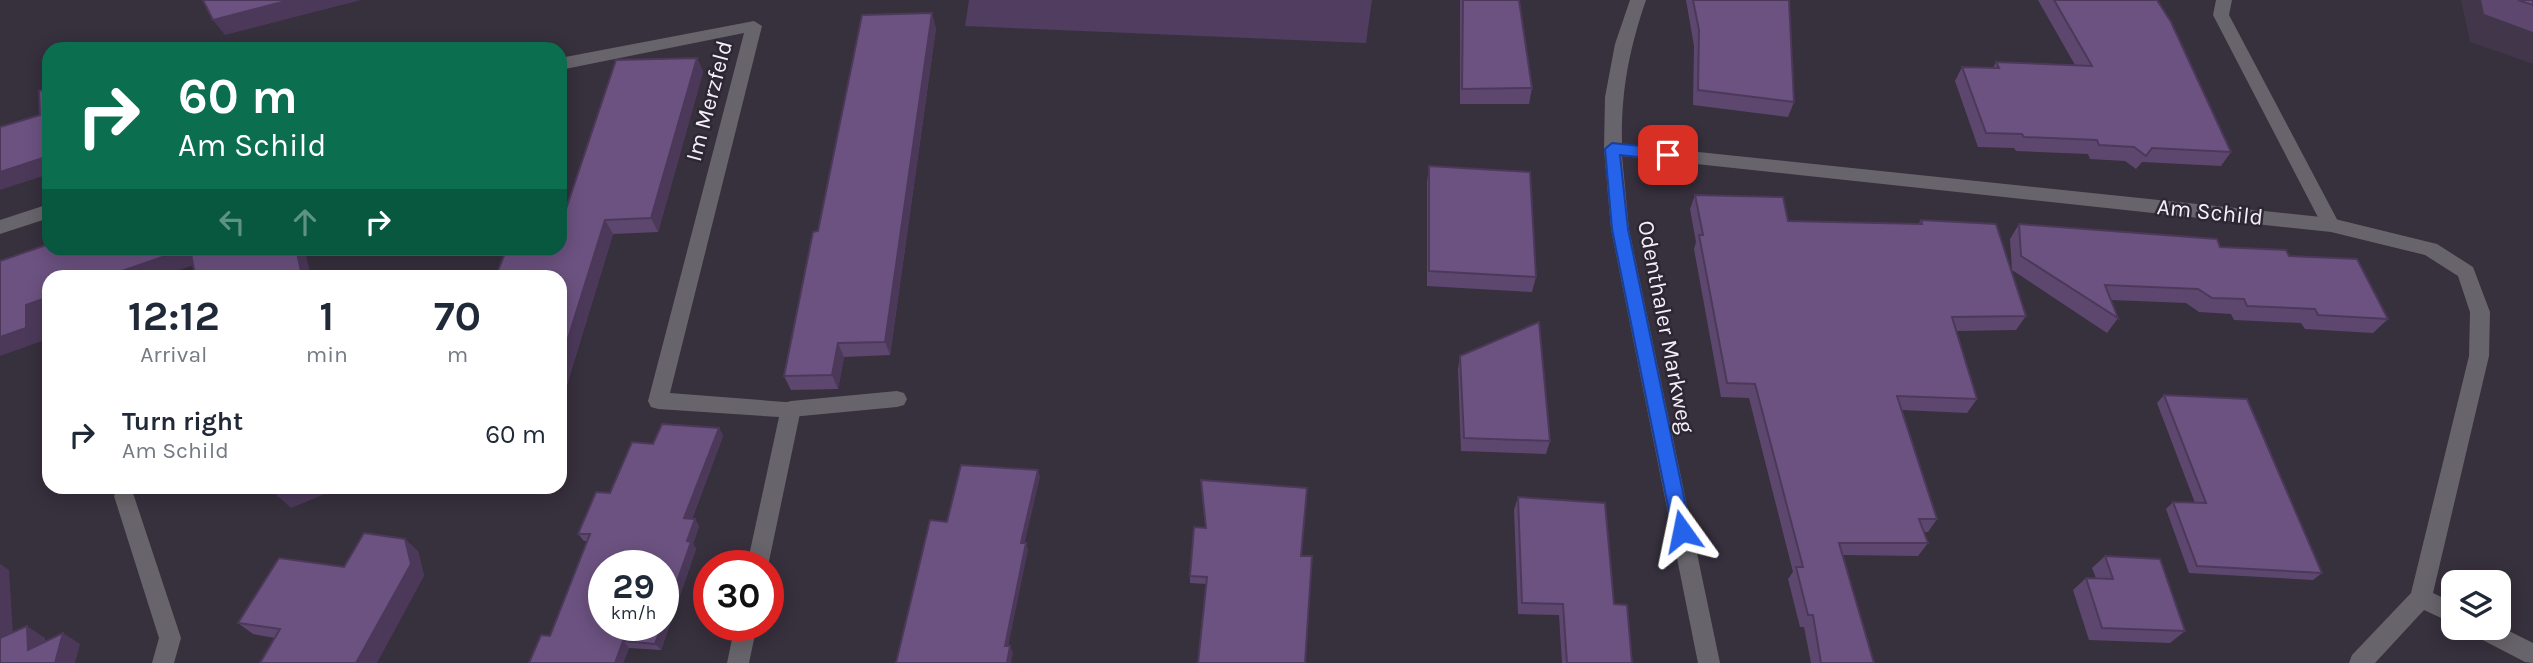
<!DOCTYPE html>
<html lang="en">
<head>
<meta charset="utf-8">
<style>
  body { margin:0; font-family:Karla,sans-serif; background:#f2f2f3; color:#1f2937; height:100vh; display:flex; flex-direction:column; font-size:26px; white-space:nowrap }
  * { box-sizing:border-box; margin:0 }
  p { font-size:23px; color:#747a83 }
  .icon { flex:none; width:38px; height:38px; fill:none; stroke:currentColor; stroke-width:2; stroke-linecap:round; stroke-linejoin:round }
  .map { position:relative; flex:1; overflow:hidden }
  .side { position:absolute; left:42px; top:270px; width:525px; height:224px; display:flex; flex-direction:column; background:#fff; border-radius:21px; box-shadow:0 4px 18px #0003 }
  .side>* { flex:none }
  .guide { position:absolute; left:42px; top:42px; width:525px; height:214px; border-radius:21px; box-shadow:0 4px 18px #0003; background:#0b6e4f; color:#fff; overflow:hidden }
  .buttons { position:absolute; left:2441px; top:570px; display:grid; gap:14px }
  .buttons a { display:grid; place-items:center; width:70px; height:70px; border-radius:14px; background:#fff; box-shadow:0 4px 18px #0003; font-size:35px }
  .speed { position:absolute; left:588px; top:550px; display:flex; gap:14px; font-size:35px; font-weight:700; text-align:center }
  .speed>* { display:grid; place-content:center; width:91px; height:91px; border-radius:50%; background:#fff; box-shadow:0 4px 18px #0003; line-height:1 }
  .speed small { font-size:18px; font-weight:400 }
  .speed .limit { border:10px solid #d22; background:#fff; color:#111 }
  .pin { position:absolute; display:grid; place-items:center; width:60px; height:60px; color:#fff; margin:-30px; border-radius:14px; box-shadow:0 4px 10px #0006 }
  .me { position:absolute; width:77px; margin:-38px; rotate:348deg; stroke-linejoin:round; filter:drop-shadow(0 0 5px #0008) }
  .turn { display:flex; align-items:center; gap:24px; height:147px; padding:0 21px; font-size:32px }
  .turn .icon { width:91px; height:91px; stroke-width:2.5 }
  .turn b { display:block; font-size:49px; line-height:60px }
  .lanes { display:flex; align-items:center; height:66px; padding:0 21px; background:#0003; justify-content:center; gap:35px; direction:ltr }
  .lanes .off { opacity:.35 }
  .eta { display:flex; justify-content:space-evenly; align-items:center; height:119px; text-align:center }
  .eta b { font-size:42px; font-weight:700; line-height:49px }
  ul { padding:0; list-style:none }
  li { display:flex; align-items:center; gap:21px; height:91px; padding:0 21px }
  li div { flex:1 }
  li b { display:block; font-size:26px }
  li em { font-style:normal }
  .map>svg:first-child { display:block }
  .built { fill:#41364a }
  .green { fill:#503d60 }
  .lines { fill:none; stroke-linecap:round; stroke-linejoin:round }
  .service { fill:#68646b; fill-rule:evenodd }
  .minor { fill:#68646b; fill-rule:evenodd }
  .wall { fill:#5d476f }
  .shaded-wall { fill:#4c395a }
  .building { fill:#6c5281; stroke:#4c395a; stroke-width:2 }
  .route { fill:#2563eb; stroke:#184099; stroke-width:2 }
  .labels { text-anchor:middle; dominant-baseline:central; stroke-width:5; stroke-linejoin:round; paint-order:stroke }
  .street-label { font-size:23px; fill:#f3eef7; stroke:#2d2633 }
</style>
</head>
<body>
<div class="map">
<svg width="2533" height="663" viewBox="0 0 2533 663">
  <rect width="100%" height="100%" fill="#37303d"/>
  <polygon class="built" points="2461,0 2533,0 2533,64 2470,42"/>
  <polygon class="green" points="969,0 1372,0 1366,43 965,26"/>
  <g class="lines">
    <g class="service">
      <polygon points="2216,0 2232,0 2229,15 2340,225 2337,230 2331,232 2322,225 2213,15"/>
      <polygon points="897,391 904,393 907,399 904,405 897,407 791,417 784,415 781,409 784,403 791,401"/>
    </g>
    <g class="minor">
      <path d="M1630,0H1646C1629,50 1621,91 1622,144L2331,218L2437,244L2473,267L2490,312L2489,356L2433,593L2454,603V624L2424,610L2375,663H2349L2352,655L2411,593L2469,356L2470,312L2458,276L2425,255L2331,232L1622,156L1629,229L1720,663H1698L1611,229L1604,149L1605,97L1615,44Z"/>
      <polygon points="754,21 762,26 670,393 798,403 801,409 768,566 747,565 779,417 658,409 651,407 648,401 744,33 560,70 560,58"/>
      <polygon points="49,204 49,218 0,234 0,220"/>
      <polygon points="124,487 131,490 134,496 181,638 174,663 152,663 159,638 114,496 117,490"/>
      <polygon points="735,625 757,625 749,663 727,663"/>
      <polygon points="2499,626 2533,643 2533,663 2525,662 2473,635 2470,628"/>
    </g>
  </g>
  <g class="wall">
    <polygon points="1460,0 1519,0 1532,88 1529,104 1460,104"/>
    <polygon points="1686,0 1789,0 1794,102 1788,117 1693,105 1694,46"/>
    <polygon points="2038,0 2157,0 2231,152 2221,166 2142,162 2136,169 2125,161 2090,159 2088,154 2016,151 2014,148 1978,147 1955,81 1962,67 1993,68 1996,62 2075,65"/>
    <polygon points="2481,0 2533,0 2533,32 2484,14"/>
    <polygon points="936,28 890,355 844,357 838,389 791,390 784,376 818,231"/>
    <polygon points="697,58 703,72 658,232 613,234 562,401 560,401 560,276 562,221"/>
    <polygon points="1429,166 1536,277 1532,292 1427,286 1427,182"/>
    <polygon points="1695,195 1788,221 1918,224 1921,220 2026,316 2016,330 1956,331 1977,399 1967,413 1902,410 1937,519 1928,532 1924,532 1928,543 1918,556 1843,555 1874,663 1811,663 1804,627 1800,627 1788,579 1793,572 1749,398 1721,397 1694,249 1696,242 1690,209"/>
    <polygon points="2019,224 2220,247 2289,256 2388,319 2373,333 2305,329 2301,323 2234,320 2231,314 2199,312 2186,303 2111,300 2118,318 2107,333 2012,270 2010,239"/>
    <polygon points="1460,356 1550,441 1546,454 1461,451 1458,369"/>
    <polygon points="2164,395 2322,573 2313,580 2189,573 2166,509 2173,502 2195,503 2157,403"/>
    <polygon points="719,428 723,436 692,519 695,519 699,526 693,544 696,549 661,650 629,648 623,663 529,663 550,636 587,541 584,541 578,534 610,493 653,444"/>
    <polygon points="1307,488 1207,584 1190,583 1190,576 1206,528"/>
    <polygon points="1518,497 1614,604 1632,663 1562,663 1559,615 1518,614 1514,510"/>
    <polygon points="418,551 424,576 275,638 253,634 238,623 344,567"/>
    <polygon points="2105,556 2185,631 2170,643 2089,640 2073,590 2086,578 2096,578 2092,568"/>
  </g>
  <g class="shaded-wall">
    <polygon points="290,0 361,0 225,35 213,20"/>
    <polygon points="932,13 936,28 890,355 885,342"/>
    <polygon points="697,58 703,72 658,232 651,218"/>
    <polygon points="49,156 49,174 0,190 0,172"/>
    <polygon points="605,220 613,234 562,401 560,399 560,364"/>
    <polygon points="188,248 191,248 203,262 162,276 108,276"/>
    <polygon points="296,248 304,248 311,276 302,276"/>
    <polygon points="49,297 49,317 42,319 42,341 0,356 0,337 26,305"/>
    <polygon points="838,343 844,357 838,389 832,375"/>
    <polygon points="719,428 723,436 689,526 684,518"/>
    <polygon points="1038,470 1040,477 1023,550 1021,543"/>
    <polygon points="300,486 344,486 291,508 278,496"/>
    <polygon points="695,519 699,526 693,544 696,549 661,650 655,644 662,625 663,625 663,621 687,541"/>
    <polygon points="405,539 418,551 424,576 377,663 356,663"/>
    <polygon points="1026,543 1028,550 1007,652 1005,646"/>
    <polygon points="0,564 9,570 14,651 0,642"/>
    <polygon points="27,626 45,638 46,661 28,650"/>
    <polygon points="63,633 80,644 75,663 55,663"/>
    <polygon points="623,641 629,648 623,663 615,663"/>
    <polygon points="1010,646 1013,653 1011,663 1007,663"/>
  </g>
  <g class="building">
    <polygon points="203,0 290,0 213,20"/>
    <polygon points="1463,0 1519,0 1532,88 1462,89"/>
    <polygon points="1693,0 1789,0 1794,102 1698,90 1699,30"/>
    <polygon points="2054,0 2157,0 2171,22 2231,152 2152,148 2146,156 2134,147 2099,145 2097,140 2024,137 2022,134 1986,133 1962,67 1999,68 1996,62 2092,66"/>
    <polygon points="2518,0 2533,0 2533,5"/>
    <polygon points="932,13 885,342 838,343 832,375 784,376 813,232 818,231 862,15"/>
    <polygon points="697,58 651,218 605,220 560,364 560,276 496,276 507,248 560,248 560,221 562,221 616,60"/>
    <polygon points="49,88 49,156 0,172 0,127 40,115 39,91"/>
    <polygon points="1429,166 1530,172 1536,277 1429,271"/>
    <polygon points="1695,195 1783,197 1788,221 1922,224 1921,220 1996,224 2026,316 1952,317 1977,399 1897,396 1937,519 1919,519 1928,543 1839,543 1874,663 1821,663 1813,615 1808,615 1796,567 1803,567 1755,384 1727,383 1699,235 1703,235"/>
    <polygon points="2019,224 2217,239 2220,247 2286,250 2289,256 2357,259 2388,319 2318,315 2315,309 2247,306 2244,299 2212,298 2198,289 2105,285 2118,318 2021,256"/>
    <polygon points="49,244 49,248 188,248 108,276 49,276 49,297 26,305 26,328 0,337 0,261"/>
    <polygon points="190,248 296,248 302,276 195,276"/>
    <polygon points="1539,322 1550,441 1464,438 1460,356"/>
    <polygon points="2164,395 2247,399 2322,573 2197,566 2173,502 2206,503"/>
    <polygon points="662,424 719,428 684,518 695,519 687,541 691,542 663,621 663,565 604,565 604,625 662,625 655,644 623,641 615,663 529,663 541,635 550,636 590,534 578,534 596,492 610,493 632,442 653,444"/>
    <polygon points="961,465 1038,470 1021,543 1026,543 1005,646 1010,646 1007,663 896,663 930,520 947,522"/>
    <polygon points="1201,480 1307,488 1301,556 1312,556 1305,663 1198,663 1207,577 1190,576 1194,527 1206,528"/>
    <polygon points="276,486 300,486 278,496"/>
    <polygon points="1518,497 1605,503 1614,604 1627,605 1632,663 1567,663 1563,604 1522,603"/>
    <polygon points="364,533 405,539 411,564 356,663 260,663 280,629 238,623 279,558 344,567"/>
    <polygon points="2105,556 2160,559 2185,631 2102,628 2086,578 2113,579"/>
    <polygon points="27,626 28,650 63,633 55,663 0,663 0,638"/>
  </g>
  <polygon class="route" points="1612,143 1668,149 1675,155 1668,160 1620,155 1628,229 1691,531 1682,539 1673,531 1612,229 1605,149"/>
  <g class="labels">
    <g class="street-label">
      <text transform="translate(709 101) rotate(-75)">Im Merzfeld</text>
      <text transform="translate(2210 212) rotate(6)">Am Schild</text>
      <text transform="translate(1666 327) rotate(79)">Odenthaler Markweg</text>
    </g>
  </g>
</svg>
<div class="buttons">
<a><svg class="icon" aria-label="layers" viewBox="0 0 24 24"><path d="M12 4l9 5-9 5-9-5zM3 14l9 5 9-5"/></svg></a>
</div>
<div class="speed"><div>29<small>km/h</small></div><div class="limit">30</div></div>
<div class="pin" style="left:1668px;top:155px;background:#d93025"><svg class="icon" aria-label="arrive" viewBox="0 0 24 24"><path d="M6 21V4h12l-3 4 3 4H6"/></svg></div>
<svg class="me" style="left:1682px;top:531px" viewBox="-20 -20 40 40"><path d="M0-17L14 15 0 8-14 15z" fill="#2563eb" stroke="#fff" stroke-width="4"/></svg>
<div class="guide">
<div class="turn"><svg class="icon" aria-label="right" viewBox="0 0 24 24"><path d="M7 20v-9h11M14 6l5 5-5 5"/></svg><div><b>60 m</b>Am Schild</div></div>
<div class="lanes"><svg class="icon off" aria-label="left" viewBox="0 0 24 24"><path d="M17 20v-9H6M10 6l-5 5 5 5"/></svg><svg class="icon off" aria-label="ahead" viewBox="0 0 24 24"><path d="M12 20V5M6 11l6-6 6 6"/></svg><svg class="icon" aria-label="right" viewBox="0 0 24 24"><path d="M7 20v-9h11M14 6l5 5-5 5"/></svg></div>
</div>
<section class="side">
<div class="eta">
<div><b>12:12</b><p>Arrival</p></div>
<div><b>1</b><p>min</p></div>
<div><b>70</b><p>m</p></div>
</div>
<ul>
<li><svg class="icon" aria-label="right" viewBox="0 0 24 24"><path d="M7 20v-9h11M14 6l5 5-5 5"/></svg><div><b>Turn right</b><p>Am Schild</p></div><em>60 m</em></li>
</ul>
</section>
</div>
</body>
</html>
